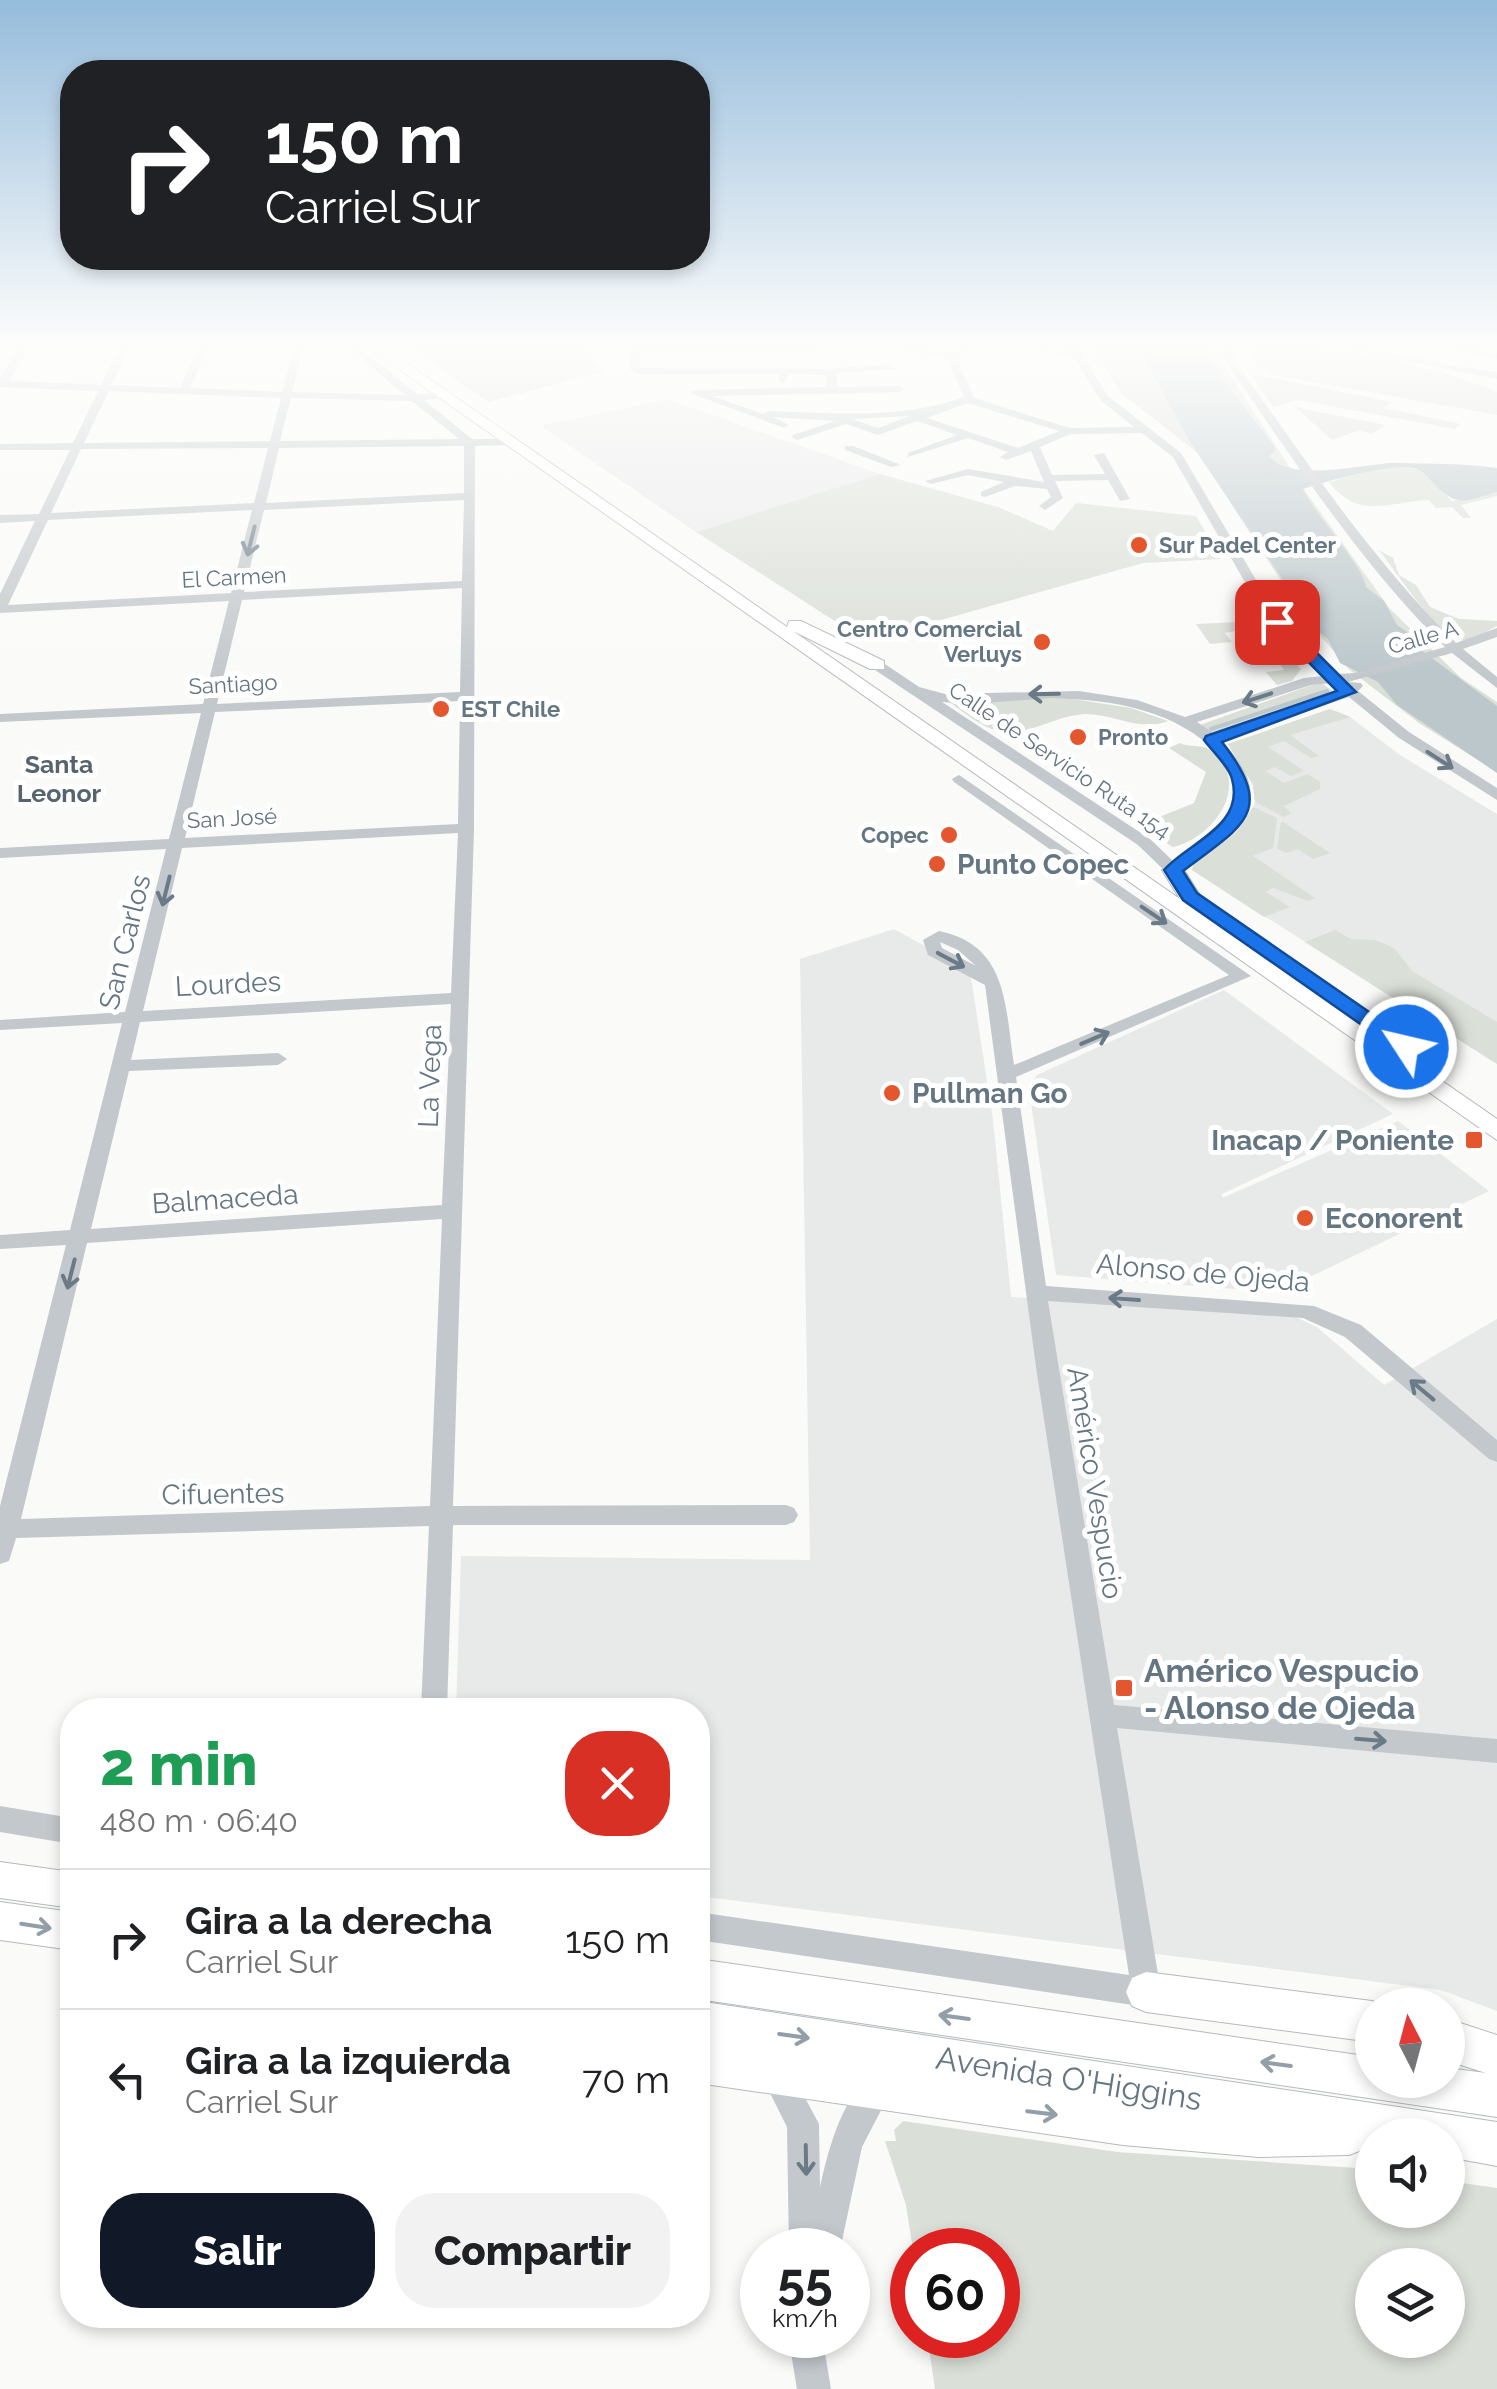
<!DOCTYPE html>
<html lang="es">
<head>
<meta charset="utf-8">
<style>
  body { margin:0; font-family:Raleway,sans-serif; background:#f2f2f2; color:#202124; height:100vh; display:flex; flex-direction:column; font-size:38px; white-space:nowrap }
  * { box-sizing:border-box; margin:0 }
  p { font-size:32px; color:#757577 }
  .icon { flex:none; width:55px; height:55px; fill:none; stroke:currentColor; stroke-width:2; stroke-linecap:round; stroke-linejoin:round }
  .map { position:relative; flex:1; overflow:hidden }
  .side { position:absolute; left:60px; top:1698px; width:650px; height:630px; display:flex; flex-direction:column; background:#fff; border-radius:40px; box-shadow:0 5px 15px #0003 }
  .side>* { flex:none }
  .banner { position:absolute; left:60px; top:60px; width:650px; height:210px; border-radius:40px; box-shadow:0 5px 15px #0003; background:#202124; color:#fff; overflow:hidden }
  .needle { width:65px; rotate:354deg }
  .controls { position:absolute; left:1355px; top:1988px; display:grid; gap:20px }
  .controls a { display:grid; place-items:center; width:110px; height:110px; border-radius:50%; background:#fff; box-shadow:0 5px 15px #0003; font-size:50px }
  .speed { position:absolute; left:740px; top:2228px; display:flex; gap:20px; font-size:50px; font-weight:700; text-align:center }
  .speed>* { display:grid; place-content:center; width:130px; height:130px; border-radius:50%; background:#fff; box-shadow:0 5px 15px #0003; line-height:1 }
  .speed small { font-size:25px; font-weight:400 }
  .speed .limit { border:15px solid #d22; background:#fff; color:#111 }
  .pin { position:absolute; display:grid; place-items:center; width:85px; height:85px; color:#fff; margin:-42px; border-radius:20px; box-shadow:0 5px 15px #0006 }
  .me { position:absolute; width:110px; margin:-55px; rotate:305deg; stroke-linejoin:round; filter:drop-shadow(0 0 8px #0008) }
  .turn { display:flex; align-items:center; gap:35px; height:210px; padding:0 40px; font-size:45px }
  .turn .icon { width:130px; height:130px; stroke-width:2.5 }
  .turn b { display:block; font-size:70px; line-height:85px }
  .round { display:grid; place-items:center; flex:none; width:105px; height:105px; border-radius:40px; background:#f2f2f2 }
  .head { display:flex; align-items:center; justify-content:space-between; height:170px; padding:0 40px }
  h1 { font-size:60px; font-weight:800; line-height:75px; color:#1e9e55 }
  .primary-button { display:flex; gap:20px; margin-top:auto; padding:20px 40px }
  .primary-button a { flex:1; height:115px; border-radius:40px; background:#111827; color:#fff; font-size:40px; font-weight:800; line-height:115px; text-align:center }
  .primary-button a+a { background:#f2f2f2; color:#202124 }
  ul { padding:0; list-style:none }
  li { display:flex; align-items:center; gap:30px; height:140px; padding:0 40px; border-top:2px solid #e0e0e0 }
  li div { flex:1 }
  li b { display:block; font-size:38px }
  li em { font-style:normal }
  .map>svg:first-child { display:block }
  .built { fill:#e8e9e9 }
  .green { fill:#dadfd7; fill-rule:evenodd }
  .water { fill:#bbc7cb }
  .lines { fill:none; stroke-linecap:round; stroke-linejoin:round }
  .stream { stroke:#bbc7cb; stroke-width:4 }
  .major-casing { stroke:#b5babe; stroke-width:2 }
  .minor { fill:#c3c8cc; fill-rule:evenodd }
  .major { fill:#fff; fill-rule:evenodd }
  .oneway { stroke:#6a7a87 }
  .oneway2 { stroke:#939fa8 }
  .route { fill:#1a73e8; stroke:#114b97; stroke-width:2.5 }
  .poi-dot { fill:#e4572e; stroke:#fff; stroke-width:4 }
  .labels { text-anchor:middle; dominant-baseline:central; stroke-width:10; stroke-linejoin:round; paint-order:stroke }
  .far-poi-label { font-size:22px; font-weight:bold; fill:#657683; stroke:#fff; text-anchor:start }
  .far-street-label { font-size:22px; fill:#657683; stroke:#fff }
  .far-neighbourhood-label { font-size:25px; font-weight:bold; fill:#57646e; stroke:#fff }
  .poi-label { font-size:28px; font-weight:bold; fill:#657683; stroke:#fff; text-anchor:start }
  .street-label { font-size:28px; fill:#657683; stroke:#fff }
  .near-poi-label { font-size:32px; font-weight:bold; fill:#657683; stroke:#fff; text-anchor:start }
  .near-street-label { font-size:32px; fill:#657683; stroke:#fff }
</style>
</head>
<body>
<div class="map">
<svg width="1497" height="2389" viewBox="0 0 1497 2389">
  <rect width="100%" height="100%" fill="#fafaf8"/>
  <g class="built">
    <polygon points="667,399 880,474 696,532 541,426"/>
    <polygon points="1330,709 1350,717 1400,755 1497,814 1497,1064 1192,870 1194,863 1245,824 1255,803 1253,785 1228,744"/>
    <polygon points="894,929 970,971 993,1120 1011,1297 1283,1311 1317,1327 1384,1385 1497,1319 1497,2011 1441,1990 698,1896 698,1710 456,1710 461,1556 810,1560 800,959"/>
    <polygon points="1224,990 1393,1114 1222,1194 1222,1198 1398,1121 1489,1191 1291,1286 1248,1296 1246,1290 1056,1275 1029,1089 1037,1075"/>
  </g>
  <g class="green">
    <polygon points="406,344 582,344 603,372 488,402"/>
    <polygon points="1090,344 1210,344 1303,488 1390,609 1461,678 1497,702 1497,772 1419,723 1351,671 1305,618 1199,454 1121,393"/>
    <path d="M1247,344C1330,344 1421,360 1497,392V415L1270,374L1256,365Z"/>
    <polygon points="1251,374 1393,402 1383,408 1461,424 1455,429 1298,400 1273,407"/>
    <polygon points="1292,404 1303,409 1386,425 1371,434 1359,430 1332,440"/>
    <path d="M1405,467L1420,470L1452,501L1497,492V496L1461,505L1471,518H1463L1452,507L1436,508L1429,500C1391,501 1359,521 1329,482L1378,468Z"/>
    <polygon points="880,474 998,507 1053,531 1076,503 1196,516 1221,559 1143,563 866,641 696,532"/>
    <path d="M1379,550L1393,558L1399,575L1416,585L1430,607L1459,619L1497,621V626C1485,631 1475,643 1460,640C1438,636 1394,569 1379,550Z"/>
    <polygon points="1260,621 1301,669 1292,681 1277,685 1266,672 1284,670 1263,640 1242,641 1235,631 1225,633 1232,642 1210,644 1196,624"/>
    <polygon points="1320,682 1335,693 1222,732 1210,732 1200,725"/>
    <path d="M1060,697L1131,708L1168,721C1139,732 1115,714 1085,714C1057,715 1031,735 1003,732C983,729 965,713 949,702Z"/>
    <polygon points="1330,709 1350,717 1290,735 1319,756 1311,758 1284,741 1268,747 1304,771 1291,776 1275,767 1266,771 1284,783 1307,774 1320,782 1320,789 1284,806 1291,813 1284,817 1255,802 1253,785 1228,744"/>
    <path d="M1180,743C1190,748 1202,744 1210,750C1254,782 1214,838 1173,847L1152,834V820L1194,803L1206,772L1169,748Z"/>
    <polygon points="1253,807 1277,818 1273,848 1253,856 1315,898 1308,901 1273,888 1266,892 1290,907 1264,917 1192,870 1194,863 1235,834"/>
    <polygon points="1281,822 1283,822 1330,853 1313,859 1298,849 1286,853 1277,848"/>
    <polygon points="1335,930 1351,939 1375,940 1394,948 1412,971 1497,1022 1497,1064 1305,942"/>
    <path d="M903,2121L1117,2152L1372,2169V2210H1448V2181L1497,2188V2389H935L927,2335H998V2250H913L906,2205L885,2141H896L894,2130ZM1372,2265H1448V2340H1372Z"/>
  </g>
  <path class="water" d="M1136,344H1196L1274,446L1275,452L1269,456C1292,484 1364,463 1396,463C1429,464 1464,463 1497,468V492C1467,500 1458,509 1434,484C1429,479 1424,472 1417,469C1396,461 1324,482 1303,489C1313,512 1364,567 1366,587L1384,601L1397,625L1416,638L1421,650L1497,706V773L1397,705L1378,682L1340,663L1328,639L1303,618L1293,595L1192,445Z"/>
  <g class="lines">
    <polyline class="stream" points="1211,729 1327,691"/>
    <g class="major-casing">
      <g id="major">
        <polygon points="363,344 379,344 787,627 789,621 801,621 884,661 884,669 870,669 793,631 1180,899 1162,870 1173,863 1181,865 1201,897 1185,903 1497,1119 1497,1140"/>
        <polygon points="0,1862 72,1872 72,1908 0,1898"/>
        <polygon points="0,1902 72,1912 72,1950 0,1940"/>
        <polygon points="698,1959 1372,2057 1372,2080 1448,2080 1448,2068 1486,2073 1448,2061 1448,2019 1497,2035 1497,2117 698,1999"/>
        <polygon points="1146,1972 1372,2001 1381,2005 1372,2005 1372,2042 1146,2012 1132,2006 1126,1992 1132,1978"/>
        <polygon points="698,2001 1497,2122 1497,2166 1448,2157 1448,2135 1372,2135 1372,2146 1349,2155 1259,2157 1123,2145 698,2083"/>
      </g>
    </g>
    <g class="minor">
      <path d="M21,344H31L9,381L101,385L121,344H131L111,385L180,388L199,344H209L190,388L282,392L294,344H304L292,392L405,395L344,344H355L417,394L447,393V397L424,400L472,439H511L516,442L511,445L475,446L474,828L453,1506L786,1505L794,1508L798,1515L794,1522L786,1525H453L447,1710H421L429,1526L16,1538L9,1561L0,1564V1506L66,1245L0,1249V1235L70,1230L122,1023L0,1030V1020L125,1012L166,849L0,858V848L169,839L201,713L0,722V714L203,704L229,601L0,613V594L35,521L0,523V515L39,514L70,450H0V444L73,443L98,391L0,387V379ZM109,391L281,398L270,441L84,443ZM291,398L412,401L459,439L280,441ZM464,446V493L266,503L279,448ZM268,448L254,503L51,513L81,449ZM464,500L462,581L244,592L264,510ZM252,510L231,593L8,605L48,520ZM462,588L460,692L217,704L242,600ZM460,701L458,824L185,838L215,712ZM458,833L451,993L143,1011L182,848ZM451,1004L442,1205L91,1229L129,1071L278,1065L287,1059L278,1053L131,1060L140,1022ZM442,1219L430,1506L21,1519L87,1243Z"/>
      <path d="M901,344L952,353L965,344H976L957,358L974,398L1070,428L1134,427L1100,400L1074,357L1002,344L1070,351L1066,344H1076L1081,352L1092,356L1085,359L1108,396L1181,453L1262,590L1309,650L1338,674L1355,673L1445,647C1359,562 1294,460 1225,361L1218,344H1228L1235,361C1304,458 1370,558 1456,643L1497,628V637L1463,649L1497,677V688L1452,653L1348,682L1361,683L1363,686L1358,691L1409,732L1497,788V800L1399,738L1349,697L1222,741C1273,795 1250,821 1199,856C1189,862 1183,871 1173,875L1167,873L1138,845L872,668V662H882L919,687L945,694L1079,691L1137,700L1185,717L1304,678L1323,676L1299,656L1250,591L1173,457L1142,433L1071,434L1040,447L1052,475L1105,474L1094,455L1104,453L1130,499L1120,501L1108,480L1055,481L1063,498L1045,510L1039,506L1051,497L1047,489L1015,486L985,497L981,496V492L1004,482L968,475L931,484L925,481L968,469L1044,482L1031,451L1006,460L1000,457L1008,452L968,438L908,457V453L957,435L917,421L878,435L846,424L797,440L792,437L793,435L835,421L773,417L789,425L784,428L690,393L695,390L827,387L826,375L790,373L783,383L778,380L780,374H638L629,369L631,350L636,347ZM896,349L947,358L964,397C902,420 833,413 768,411L763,414L712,396L899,392L904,389L899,386L837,387L836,373L895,369L891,364L824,369L639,368L641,353ZM968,403L1059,431L1018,448L927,418ZM910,416L878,428L852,419ZM1332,683L1340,690L1332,695L1215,734L1197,722L1311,685ZM1051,698C1113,700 1176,709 1220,756C1234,771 1240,793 1231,812C1220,835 1191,844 1173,861L1150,839L942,702L971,704Z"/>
      <polygon points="1321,344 1342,344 1497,373 1497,379"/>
      <polygon points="1429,344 1449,344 1497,353 1497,359"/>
      <polygon points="845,446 853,446 901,465 891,467 845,450"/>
      <path d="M959,775L1251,976L1016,1077L1046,1286L1314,1306L1361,1325L1497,1440V1462L1489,1459L1345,1337L1303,1318L1048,1301L1114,1705L1497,1739V1763L1117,1728L1161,1992L1156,2002L1146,2007L698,1940V1912L1129,1975L1036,1367L985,985L928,955L923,940L939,931C1009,945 1005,1008 1014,1065L1229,975L954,782L952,779ZM940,942L958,950L976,966L942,948Z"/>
      <polygon points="0,1806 72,1818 72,1844 0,1832"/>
      <path d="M777,2062L788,2066L819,2124L820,2188C827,2155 843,2089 876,2076L887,2080L891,2091L862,2147L840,2250H789L787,2127L762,2077L766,2066Z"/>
      <polygon points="788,2335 822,2335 831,2389 797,2389"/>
    </g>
    <use href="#major" class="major"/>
  </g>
  <defs><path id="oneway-shaft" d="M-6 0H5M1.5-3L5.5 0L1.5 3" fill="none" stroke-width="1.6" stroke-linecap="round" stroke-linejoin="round" transform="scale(2.5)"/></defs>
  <g class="oneway">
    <use href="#oneway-shaft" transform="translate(251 541) rotate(104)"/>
    <use href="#oneway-shaft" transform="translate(1044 694) rotate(179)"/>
    <use href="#oneway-shaft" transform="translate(1257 698) rotate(162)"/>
    <use href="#oneway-shaft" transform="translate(1440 760) rotate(33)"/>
    <use href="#oneway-shaft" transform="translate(166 891) rotate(104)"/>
    <use href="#oneway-shaft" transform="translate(1154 915) rotate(34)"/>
    <use href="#oneway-shaft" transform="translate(951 960) rotate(28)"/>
    <use href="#oneway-shaft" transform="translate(1095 1038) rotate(-23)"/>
    <use href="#oneway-shaft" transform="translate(71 1274) rotate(104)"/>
    <use href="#oneway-shaft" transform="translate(1124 1299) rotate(-176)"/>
    <use href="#oneway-shaft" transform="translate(1422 1390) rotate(-140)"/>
    <use href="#oneway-shaft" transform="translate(1371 1740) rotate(5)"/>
    <use href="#oneway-shaft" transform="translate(806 2160) rotate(89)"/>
  </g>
  <g class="oneway2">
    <use href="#oneway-shaft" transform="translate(36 1926) rotate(9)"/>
    <use href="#oneway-shaft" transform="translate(954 2017) rotate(-172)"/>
    <use href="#oneway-shaft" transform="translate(794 2036) rotate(8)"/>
    <use href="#oneway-shaft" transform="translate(1276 2064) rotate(-172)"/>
    <use href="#oneway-shaft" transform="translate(1042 2113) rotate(7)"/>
  </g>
  <linearGradient id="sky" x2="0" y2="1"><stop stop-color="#96bcdc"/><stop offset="0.51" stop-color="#fdfdfc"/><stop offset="1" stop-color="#fdfdfc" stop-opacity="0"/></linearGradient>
  <rect width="1497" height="678" fill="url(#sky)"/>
  <path class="route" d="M1272,619H1283L1356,692L1222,742C1277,813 1243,825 1183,871L1197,893L1414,1043V1051H1399L1183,900L1164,870C1189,842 1245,826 1232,779C1229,766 1212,751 1204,740L1206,736L1337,691L1272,625Z"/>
  <g class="poi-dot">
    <circle cx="1139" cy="545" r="10"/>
    <circle cx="1042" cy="642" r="10"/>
    <circle cx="441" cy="709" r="10"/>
    <circle cx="1078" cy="737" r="10"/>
    <circle cx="949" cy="835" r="10"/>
    <circle cx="937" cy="864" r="10"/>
    <circle cx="892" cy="1093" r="10"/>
    <rect x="1464" y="1130" width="20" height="20" rx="5"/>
    <circle cx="1305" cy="1218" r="10"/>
    <rect x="1114" y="1678" width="20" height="20" rx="5"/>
  </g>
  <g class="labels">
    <g class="far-poi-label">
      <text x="1159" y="545">Sur Padel Center</text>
      <text x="1022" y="629" text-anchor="end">Centro Comercial<tspan x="1022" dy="25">Verluys</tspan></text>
      <text x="461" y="709">EST Chile</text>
      <text x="1098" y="737">Pronto</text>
      <text x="929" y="835" text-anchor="end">Copec</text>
    </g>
    <g class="far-street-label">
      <text transform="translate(234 577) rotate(-3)">El Carmen</text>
      <text transform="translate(1423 637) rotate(-16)">Calle A</text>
      <text transform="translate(233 684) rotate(-3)">Santiago</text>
      <text transform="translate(1060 760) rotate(34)">Calle de Servicio Ruta 154</text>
      <text transform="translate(232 818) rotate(-3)">San José</text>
    </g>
    <g class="far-neighbourhood-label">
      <text x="59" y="764">Santa<tspan x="59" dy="29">Leonor</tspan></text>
    </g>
    <g class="poi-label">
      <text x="957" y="864">Punto Copec</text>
      <text x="912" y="1093">Pullman Go</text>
      <text x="1454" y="1140" text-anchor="end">Inacap / Poniente</text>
      <text x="1325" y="1218">Econorent</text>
    </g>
    <g class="street-label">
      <text transform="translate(125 942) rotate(-76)">San Carlos</text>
      <text transform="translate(228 984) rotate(-3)">Lourdes</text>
      <text transform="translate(430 1076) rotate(-88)">La Vega</text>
      <text transform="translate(225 1199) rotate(-4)">Balmaceda</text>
      <text transform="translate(1203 1273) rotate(5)">Alonso de Ojeda</text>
      <text transform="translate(1095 1483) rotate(81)">Américo Vespucio</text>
      <text transform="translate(223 1494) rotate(-1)">Cifuentes</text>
    </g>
    <g class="near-poi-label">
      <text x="1144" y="1670">Américo Vespucio<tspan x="1144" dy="37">- Alonso de Ojeda</tspan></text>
    </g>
    <g class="near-street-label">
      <text transform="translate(1069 2078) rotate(9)">Avenida O'Higgins</text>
    </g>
  </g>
</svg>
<div class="controls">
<a><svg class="needle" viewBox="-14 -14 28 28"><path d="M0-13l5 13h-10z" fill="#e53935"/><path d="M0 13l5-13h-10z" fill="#757577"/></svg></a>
<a><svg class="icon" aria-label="sound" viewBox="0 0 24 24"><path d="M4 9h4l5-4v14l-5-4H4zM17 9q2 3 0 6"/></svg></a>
<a><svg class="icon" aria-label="layers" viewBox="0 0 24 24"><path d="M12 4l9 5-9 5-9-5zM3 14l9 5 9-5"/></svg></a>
</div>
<div class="speed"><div>55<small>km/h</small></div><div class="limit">60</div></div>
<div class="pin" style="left:1277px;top:622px;background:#d93025"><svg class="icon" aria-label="arrive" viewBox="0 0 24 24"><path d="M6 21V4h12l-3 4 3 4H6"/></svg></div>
<svg class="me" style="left:1406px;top:1047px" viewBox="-20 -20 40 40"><circle r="17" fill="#1a73e8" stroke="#fff" stroke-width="3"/><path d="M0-11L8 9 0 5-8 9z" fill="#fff"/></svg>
<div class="banner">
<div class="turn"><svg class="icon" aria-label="right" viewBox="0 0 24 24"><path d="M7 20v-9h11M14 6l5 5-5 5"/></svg><div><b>150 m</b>Carriel Sur</div></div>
</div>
<section class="side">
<div class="head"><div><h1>2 min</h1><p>480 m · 06:40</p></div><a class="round" style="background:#d93025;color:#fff"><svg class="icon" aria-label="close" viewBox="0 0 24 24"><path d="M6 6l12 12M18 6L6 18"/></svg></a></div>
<ul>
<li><svg class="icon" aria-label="right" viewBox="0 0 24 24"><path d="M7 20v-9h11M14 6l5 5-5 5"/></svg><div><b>Gira a la derecha</b><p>Carriel Sur</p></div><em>150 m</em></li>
<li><svg class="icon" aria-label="left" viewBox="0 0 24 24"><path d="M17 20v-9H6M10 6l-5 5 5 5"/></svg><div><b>Gira a la izquierda</b><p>Carriel Sur</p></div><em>70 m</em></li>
</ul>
<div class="primary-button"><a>Salir</a><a>Compartir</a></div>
</section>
</div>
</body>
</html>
